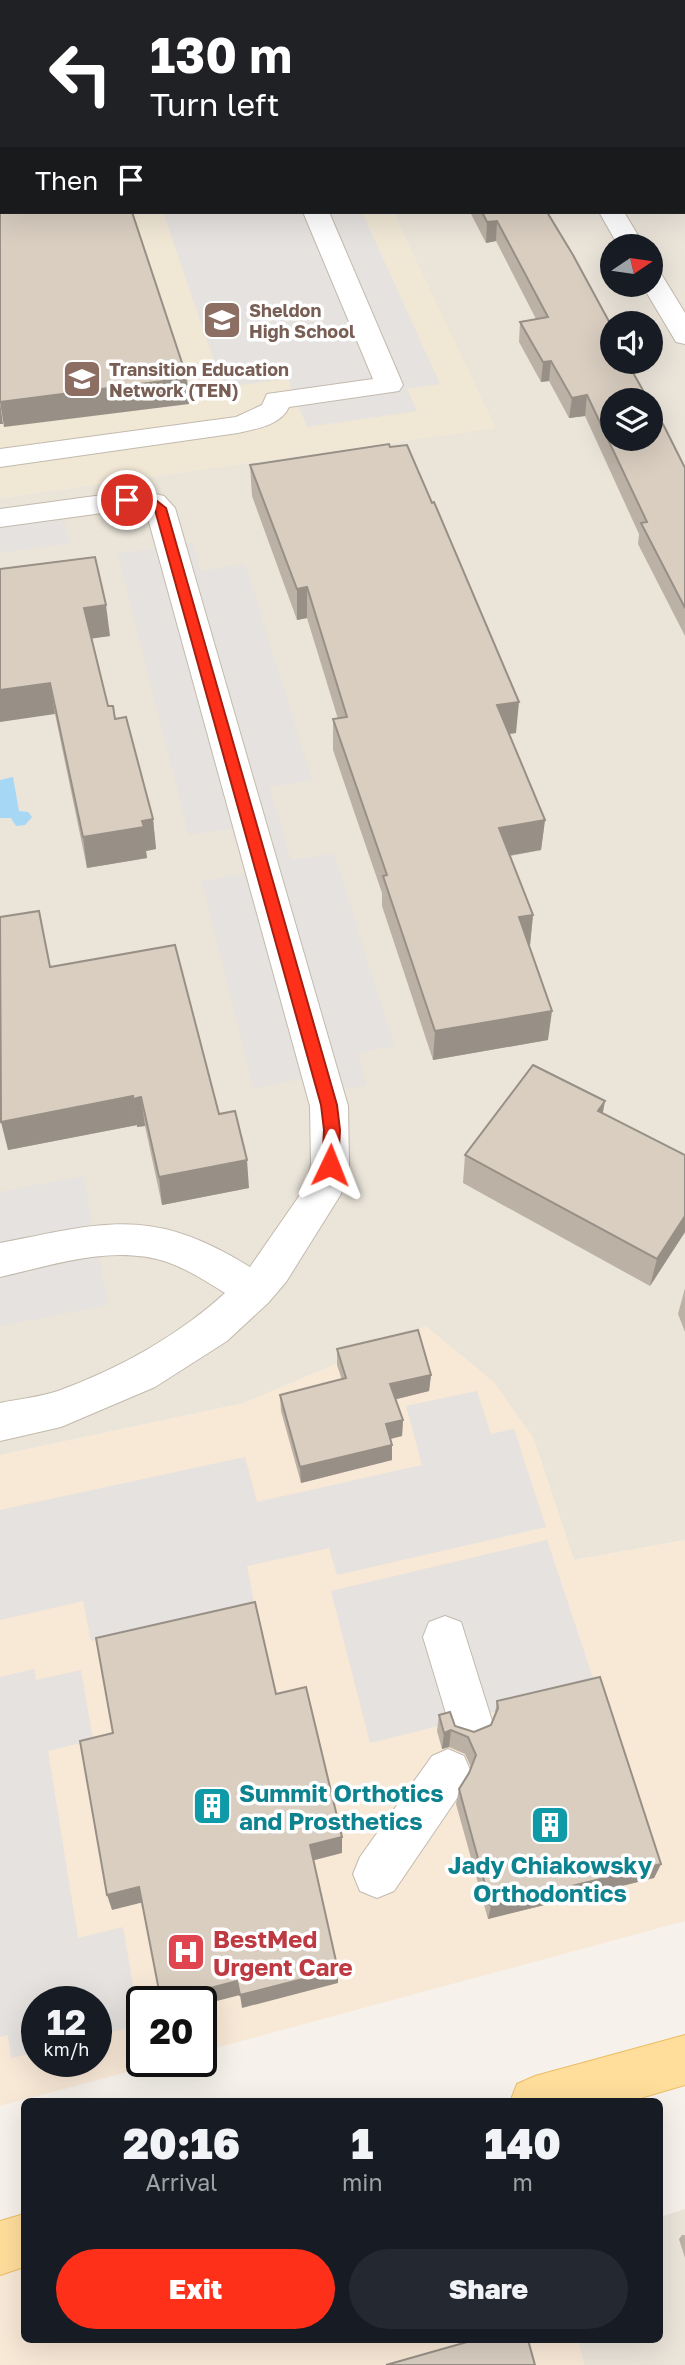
<!DOCTYPE html>
<html lang="en">
<head>
<meta charset="utf-8">
<style>
  body { margin:0; font-family:"Golos Text",sans-serif; background:#242831; color:#f1f3f6; height:100vh; display:flex; flex-direction:column; font-size:26px; white-space:nowrap }
  * { box-sizing:border-box; margin:0 }
  p { font-size:23px; color:#9ea1a6 }
  .icon { flex:none; width:38px; height:38px; fill:none; stroke:currentColor; stroke-width:2; stroke-linecap:round; stroke-linejoin:round }
  .map { position:relative; flex:1; overflow:hidden }
  .details { position:absolute; left:21px; top:2098px; width:642px; height:245px; display:flex; flex-direction:column; background:#171b24; border-radius:10px; box-shadow:0 7px 28px #0002 }
  .details>* { flex:none }
  .guide { position:absolute; left:0px; top:0px; width:686px; height:214px; box-shadow:0 7px 28px #0002; background:#202124; color:#fff; overflow:hidden }
  .needle { width:46px; rotate:77deg }
  .buttons { position:absolute; left:600px; top:234px; display:grid; gap:14px }
  .buttons a { display:grid; place-items:center; width:63px; height:63px; border-radius:50%; background:#171b24; box-shadow:0 7px 28px #0002; font-size:35px }
  .speed { position:absolute; left:21px; top:1986px; display:flex; gap:14px; font-size:35px; font-weight:700; text-align:center }
  .speed>* { display:grid; place-content:center; width:91px; height:91px; border-radius:50%; background:#171b24; box-shadow:0 7px 28px #0002; line-height:1 }
  .speed small { font-size:18px; font-weight:400 }
  .speed .limit { border:4px solid #111; border-radius:10px; background:#fff; color:#111 }
  .pin { position:absolute; display:grid; place-items:center; width:60px; height:60px; color:#fff; margin:-30px; border:4px solid #fff; border-radius:50%; box-shadow:0 2px 7px #0007 }
  .me { position:absolute; width:77px; margin:-38px; rotate:2deg; stroke-linejoin:round; filter:drop-shadow(0 0 5px #0008) }
  .turn { display:flex; align-items:center; gap:24px; height:147px; padding:0 35px; font-size:32px }
  .turn .icon { width:91px; height:91px; stroke-width:2.5 }
  .turn b { display:block; font-size:49px; line-height:60px }
  .then { display:flex; align-items:center; height:66px; padding:0 35px; background:#0003; gap:14px; font-size:26px }
  .eta { display:flex; justify-content:space-evenly; align-items:center; height:119px; text-align:center }
  .eta b { font-size:42px; font-weight:800; line-height:49px }
  .button { display:flex; gap:14px; margin-top:auto; padding:14px 35px }
  .button a { flex:1; height:80px; border-radius:42px; background:#ff3019; color:#fff; font-size:28px; font-weight:800; line-height:80px; text-align:center }
  .button a+a { background:#242831; color:#f1f3f6 }
  .map>svg:first-child { display:block }
  .residential { fill:#eae4d9; fill-rule:evenodd }
  .commercial { fill:#f8e8d6; fill-rule:evenodd }
  .education { fill:#f0e7d5 }
  .parking { fill:#e5e2df }
  .water { fill:#a6d8f5 }
  .lines { fill:none; stroke-linecap:round; stroke-linejoin:round }
  .minor-casing { stroke:#c3baad; stroke-width:2 }
  .major-casing { stroke:#ebbc65; stroke-width:2 }
  .minor { fill:#fff; fill-rule:evenodd }
  .major { fill:#ffde9b; fill-rule:evenodd }
  .wall { fill:#bbb1a5 }
  .shaded-wall { fill:#989086 }
  .building { fill:#d9cec0; stroke:#989086; stroke-width:2 }
  .route { fill:#ff3019; stroke:#a61f10; stroke-width:2 }
  .labels { text-anchor:middle; dominant-baseline:central; stroke-width:7; stroke-linejoin:round; paint-order:stroke }
  .far-education-label { font-size:18px; font-weight:bold; fill:#785e54; stroke:#fff; text-anchor:start }
  .near-culture-label { font-size:24px; font-weight:bold; fill:#0d838f; stroke:#fff; text-anchor:start }
  .near-health-label { font-size:24px; font-weight:bold; fill:#be3a42; stroke:#fff; text-anchor:start }
</style>
</head>
<body>
<div class="map">
<svg width="685" height="2365" viewBox="0 0 685 2365">
  <rect width="100%" height="100%" fill="#f6f2eb"/>
  <g class="residential">
    <path d="M292,0H685V1540L574,1560L533,1437L426,1326L244,1403L0,1455V498L495,428L393,212H684V2ZM612,247H651V285H612ZM612,324H651V362H612ZM612,401H651V439H612Z"/>
    <polygon points="685,2209 685,2365 584,2365 578,2340 660,2340 660,2217"/>
  </g>
  <g class="commercial">
    <path d="M426,1326L494,1382L533,1437L574,1560L685,1540V1921L201,2052V2002H142V2062H165L0,2106V1455L244,1403ZM37,2002H96V2062H37Z"/>
    <polygon points="24,2241 24,2340 578,2340 584,2365 0,2365 0,2248"/>
  </g>
  <polygon class="education" points="0,0 292,0 2,2 2,212 393,212 496,428 0,498"/>
  <g class="parking">
    <polygon points="163,212 362,212 440,384 407,389 417,411 307,427 288,379 223,387"/>
    <polygon points="60,504 69,543 0,553 0,512"/>
    <polygon points="192,543 201,571 245,564 312,780 269,787 291,860 334,854 394,1046 357,1053 366,1085 318,1094 313,1077 254,1088 202,881 258,872 245,826 189,835 118,554"/>
    <polygon points="83,1176 108,1305 0,1326 0,1192"/>
    <polygon points="477,1391 491,1434 514,1429 546,1527 337,1575 329,1548 247,1566 254,1603 91,1641 83,1601 0,1620 0,1510 245,1457 257,1502 422,1465 406,1406"/>
    <polygon points="547,1540 596,1687 370,1743 331,1591"/>
    <polygon points="34,1669 36,1680 81,1670 93,1740 48,1751 78,1938 123,1927 140,2025 96,2036 96,2002 37,2002 37,2052 11,2058 8,2035 0,2037 0,1677"/>
  </g>
  <polygon class="water" points="13,777 19,811 28,812 32,817 25,825 16,826 11,818 0,818 0,780"/>
  <g class="lines">
    <g class="minor-casing">
      <g id="minor">
        <polygon points="215,0 237,0 238,2 216,2"/>
        <polygon points="475,0 497,0 498,2 476,2"/>
        <path d="M303,212H329L403,385L399,391L289,407C281,425 256,429 238,433L0,467V449L236,417L262,405L267,394L373,379Z"/>
        <polygon points="599,212 624,212 645,247 619,247"/>
        <polygon points="651,270 660,272 685,313 685,344 676,342 642,285 651,285"/>
        <path d="M139,490L164,496L175,508L348,1106L349,1165L341,1194L286,1282L268,1303L227,1341L155,1387L61,1427L0,1441V1403C19,1399 40,1397 58,1391C118,1369 178,1336 225,1293C206,1281 187,1269 167,1262C113,1244 53,1265 0,1277V1243C106,1222 152,1206 250,1267L304,1189L311,1165L310,1106L146,511L139,508L0,527V509Z"/>
        <polygon points="445,1616 461,1622 493,1724 486,1740 470,1746 454,1740 423,1637 429,1622"/>
        <polygon points="448,1749 464,1756 471,1772 464,1788 394,1891 377,1898 360,1891 353,1874 360,1857 432,1756"/>
      </g>
    </g>
    <g class="major-casing">
      <g id="major">
        <polygon points="685,2035 685,2085 627,2102 510,2102 517,2084 535,2076"/>
        <polygon points="24,2214 24,2267 0,2275 0,2221"/>
      </g>
    </g>
    <use href="#minor" class="minor"/>
    <use href="#major" class="major"/>
  </g>
  <g class="wall">
    <polygon points="355,0 423,0 424,2 355,2"/>
    <polygon points="558,0 663,0 664,2 559,2"/>
    <polygon points="684,59 685,60 685,204 684,202"/>
    <polygon points="470,212 547,212 612,362 685,468 685,636 638,544 639,534 585,416 569,418 549,381 541,382 519,342 520,322 536,319 496,241 486,243"/>
    <polygon points="250,465 516,733 509,734 545,820 541,850 510,856 533,915 530,945 528,945 548,1040 433,1060 382,906 382,893 333,750 333,719 338,719 307,618 297,620 252,496"/>
    <polygon points="0,569 110,636 92,638 108,706 115,719 153,819 156,849 146,851 147,858 87,868 55,714"/>
    <polygon points="50,967 219,1114 249,1188 162,1205 145,1126 137,1127 137,1125 8,1150"/>
    <polygon points="603,1113 685,1155 685,1232 650,1286 463,1183 465,1155"/>
    <polygon points="685,1288 685,1332 678,1314"/>
    <polygon points="337,1349 431,1375 429,1391 396,1399 403,1420 402,1436 391,1439 392,1460 301,1483 281,1411 280,1395 342,1380 337,1365"/>
    <polygon points="497,1701 661,1864 654,1878 488,1919 456,1804 459,1789 469,1773 471,1767 465,1754 449,1747 442,1749 437,1731 439,1715 455,1726 474,1732 491,1725 494,1719"/>
    <polygon points="682,2235 685,2235 685,2258 679,2239"/>
  </g>
  <g class="shaded-wall">
    <polygon points="497,221 496,241 486,243 487,222"/>
    <polygon points="551,361 549,381 541,382 543,362"/>
    <polygon points="187,378 189,404 4,427 0,402"/>
    <polygon points="587,395 585,416 569,418 572,398"/>
    <polygon points="0,402 3,424 0,424"/>
    <polygon points="307,587 307,618 297,620 297,589"/>
    <polygon points="106,605 110,636 89,639 84,608"/>
    <polygon points="50,683 55,714 0,722 0,690"/>
    <polygon points="519,702 516,733 494,736 497,705"/>
    <polygon points="153,819 156,849 146,851 147,858 87,868 83,837 142,821"/>
    <polygon points="545,820 541,850 496,858 499,828"/>
    <polygon points="533,915 530,945 516,947 519,917"/>
    <polygon points="552,1011 548,1040 433,1060 435,1031"/>
    <polygon points="133,1096 137,1125 8,1150 1,1122"/>
    <polygon points="141,1097 145,1126 137,1127 133,1099"/>
    <polygon points="605,1101 600,1129 598,1111"/>
    <polygon points="247,1160 249,1188 162,1205 159,1177"/>
    <polygon points="685,1216 685,1232 650,1286 657,1259"/>
    <polygon points="431,1375 429,1391 389,1401 390,1384"/>
    <polygon points="403,1420 402,1436 385,1440 386,1424"/>
    <polygon points="392,1445 392,1460 301,1483 300,1467"/>
    <polygon points="451,1730 449,1747 442,1749 444,1733"/>
    <polygon points="342,1837 342,1853 311,1861 310,1845"/>
    <polygon points="661,1864 654,1878 488,1919 491,1906"/>
    <polygon points="139,1887 144,1902 112,1910 107,1895"/>
    <polygon points="338,1970 338,1983 242,2008 240,1995"/>
    <polygon points="237,1981 240,1995 201,2005 201,2002 161,2001"/>
  </g>
  <g class="building">
    <polygon points="0,0 210,0 210,2 2,2 2,212 132,212 187,378 0,402"/>
    <polygon points="365,0 423,0 424,2 366,2"/>
    <polygon points="571,0 663,0 664,2 572,2"/>
    <polygon points="684,59 685,60 685,179 684,178"/>
    <polygon points="482,212 547,212 573,255 612,327 612,362 627,362 649,401 612,401 612,439 651,439 651,404 664,426 685,468 685,608 641,523 647,522 587,395 572,398 551,361 543,362 520,322 548,317 497,221 487,222"/>
    <polygon points="389,444 390,447 407,445 432,503 434,502 519,702 497,705 545,820 499,828 533,915 519,917 552,1011 435,1031 383,876 387,875 333,719 347,717 307,587 297,589 250,465"/>
    <polygon points="95,557 106,605 84,608 108,706 113,706 115,719 126,717 153,819 142,821 144,827 83,837 50,683 0,690 0,569"/>
    <polygon points="39,911 50,967 175,945 219,1114 235,1111 247,1160 159,1177 141,1097 133,1099 133,1096 1,1122 0,917"/>
    <polygon points="533,1065 605,1101 598,1111 685,1155 685,1216 657,1259 465,1155"/>
    <polygon points="418,1330 431,1375 390,1384 403,1420 386,1424 392,1445 300,1467 280,1395 346,1378 337,1349"/>
    <polygon points="255,1602 276,1694 306,1687 342,1837 310,1845 338,1970 240,1995 237,1981 161,2001 139,1887 107,1895 80,1741 113,1733 96,1638"/>
    <polygon points="600,1677 661,1864 491,1906 459,1789 469,1773 476,1755 468,1737 451,1730 444,1733 439,1715 450,1712 455,1726 474,1732 491,1725 498,1708 497,1701"/>
    <polygon points="474,2340 528,2340 535,2365 386,2365"/>
  </g>
  <polygon class="route" points="127,496 152,497 166,508 337,1105 340,1130 338,1165 330,1171 322,1165 324,1130 321,1105 155,510 145,503 123,502 121,500"/>
  <defs>
    <g id="school-square" transform="scale(2.0125)"><rect x="-9" y="-9" width="18" height="18" rx="4" fill="#8d6e63" stroke="#fff"/><path d="M0-5L7-2L0 1L-7-2ZM-4 1L0 2.5L4 1V4Q0 6-4 4Z" fill="#fff"/></g>
    <g id="building-square" transform="scale(2.0125)"><rect x="-9" y="-9" width="18" height="18" rx="4" fill="#0f9aa8" stroke="#fff"/><path d="M-4-6H4V6H1V3H-1V6H-4ZM-2.5-4.3h1.7v1.8h-1.7ZM.8-4.3h1.7v1.8H.8ZM-2.5-1h1.7V.8h-1.7ZM.8-1h1.7V.8H.8Z" fill="#fff"/></g>
    <g id="hospital-square" transform="scale(2.0125)"><rect x="-9" y="-9" width="18" height="18" rx="4" fill="#e0444e" stroke="#fff"/><path d="M-5-5h3v3.5h4V-5h3V5h-3V1.5h-4V5h-3Z" fill="#fff"/></g>
  </defs>
  <g fill-rule="evenodd">
    <use href="#school-square" x="222" y="320"/>
    <use href="#school-square" x="82" y="379"/>
    <use href="#building-square" x="212" y="1806"/>
    <use href="#building-square" x="550" y="1825"/>
    <use href="#hospital-square" x="186" y="1952"/>
  </g>
  <g class="labels">
    <g class="far-education-label">
      <text x="249" y="310">Sheldon<tspan x="249" dy="21">High School</tspan></text>
      <text x="109" y="369">Transition Education<tspan x="109" dy="21">Network (TEN)</tspan></text>
    </g>
    <g class="near-culture-label">
      <text x="239" y="1792">Summit Orthotics<tspan x="239" dy="28">and Prosthetics</tspan></text>
      <text x="550" y="1864" text-anchor="middle">Jady Chiakowsky<tspan x="550" dy="28">Orthodontics</tspan></text>
    </g>
    <g class="near-health-label">
      <text x="213" y="1938">BestMed<tspan x="213" dy="28">Urgent Care</tspan></text>
    </g>
  </g>
</svg>
<div class="buttons">
<a><svg class="needle" viewBox="-14 -14 28 28"><path d="M0-13l5 13h-10z" fill="#e53935"/><path d="M0 13l5-13h-10z" fill="#9ea1a6"/></svg></a>
<a><svg class="icon" aria-label="sound" viewBox="0 0 24 24"><path d="M4 9h4l5-4v14l-5-4H4zM17 9q2 3 0 6"/></svg></a>
<a><svg class="icon" aria-label="layers" viewBox="0 0 24 24"><path d="M12 4l9 5-9 5-9-5zM3 14l9 5 9-5"/></svg></a>
</div>
<div class="speed"><div>12<small>km/h</small></div><div class="limit">20</div></div>
<div class="pin" style="left:127px;top:500px;background:#d93025"><svg class="icon" aria-label="arrive" viewBox="0 0 24 24"><path d="M6 21V4h12l-3 4 3 4H6"/></svg></div>
<svg class="me" style="left:330px;top:1165px" viewBox="-20 -20 40 40"><path d="M0-17L14 15 0 8-14 15z" fill="#ff3019" stroke="#fff" stroke-width="4"/></svg>
<div class="guide">
<div class="turn"><svg class="icon" aria-label="left" viewBox="0 0 24 24"><path d="M17 20v-9H6M10 6l-5 5 5 5"/></svg><div><b>130 m</b>Turn left</div></div>
<div class="then">Then<svg class="icon" aria-label="arrive" viewBox="0 0 24 24"><path d="M6 21V4h12l-3 4 3 4H6"/></svg></div>
</div>
<section class="details">
<div class="eta">
<div><b>20:16</b><p>Arrival</p></div>
<div><b>1</b><p>min</p></div>
<div><b>140</b><p>m</p></div>
</div>
<div class="button"><a>Exit</a><a>Share</a></div>
</section>
</div>
</body>
</html>
